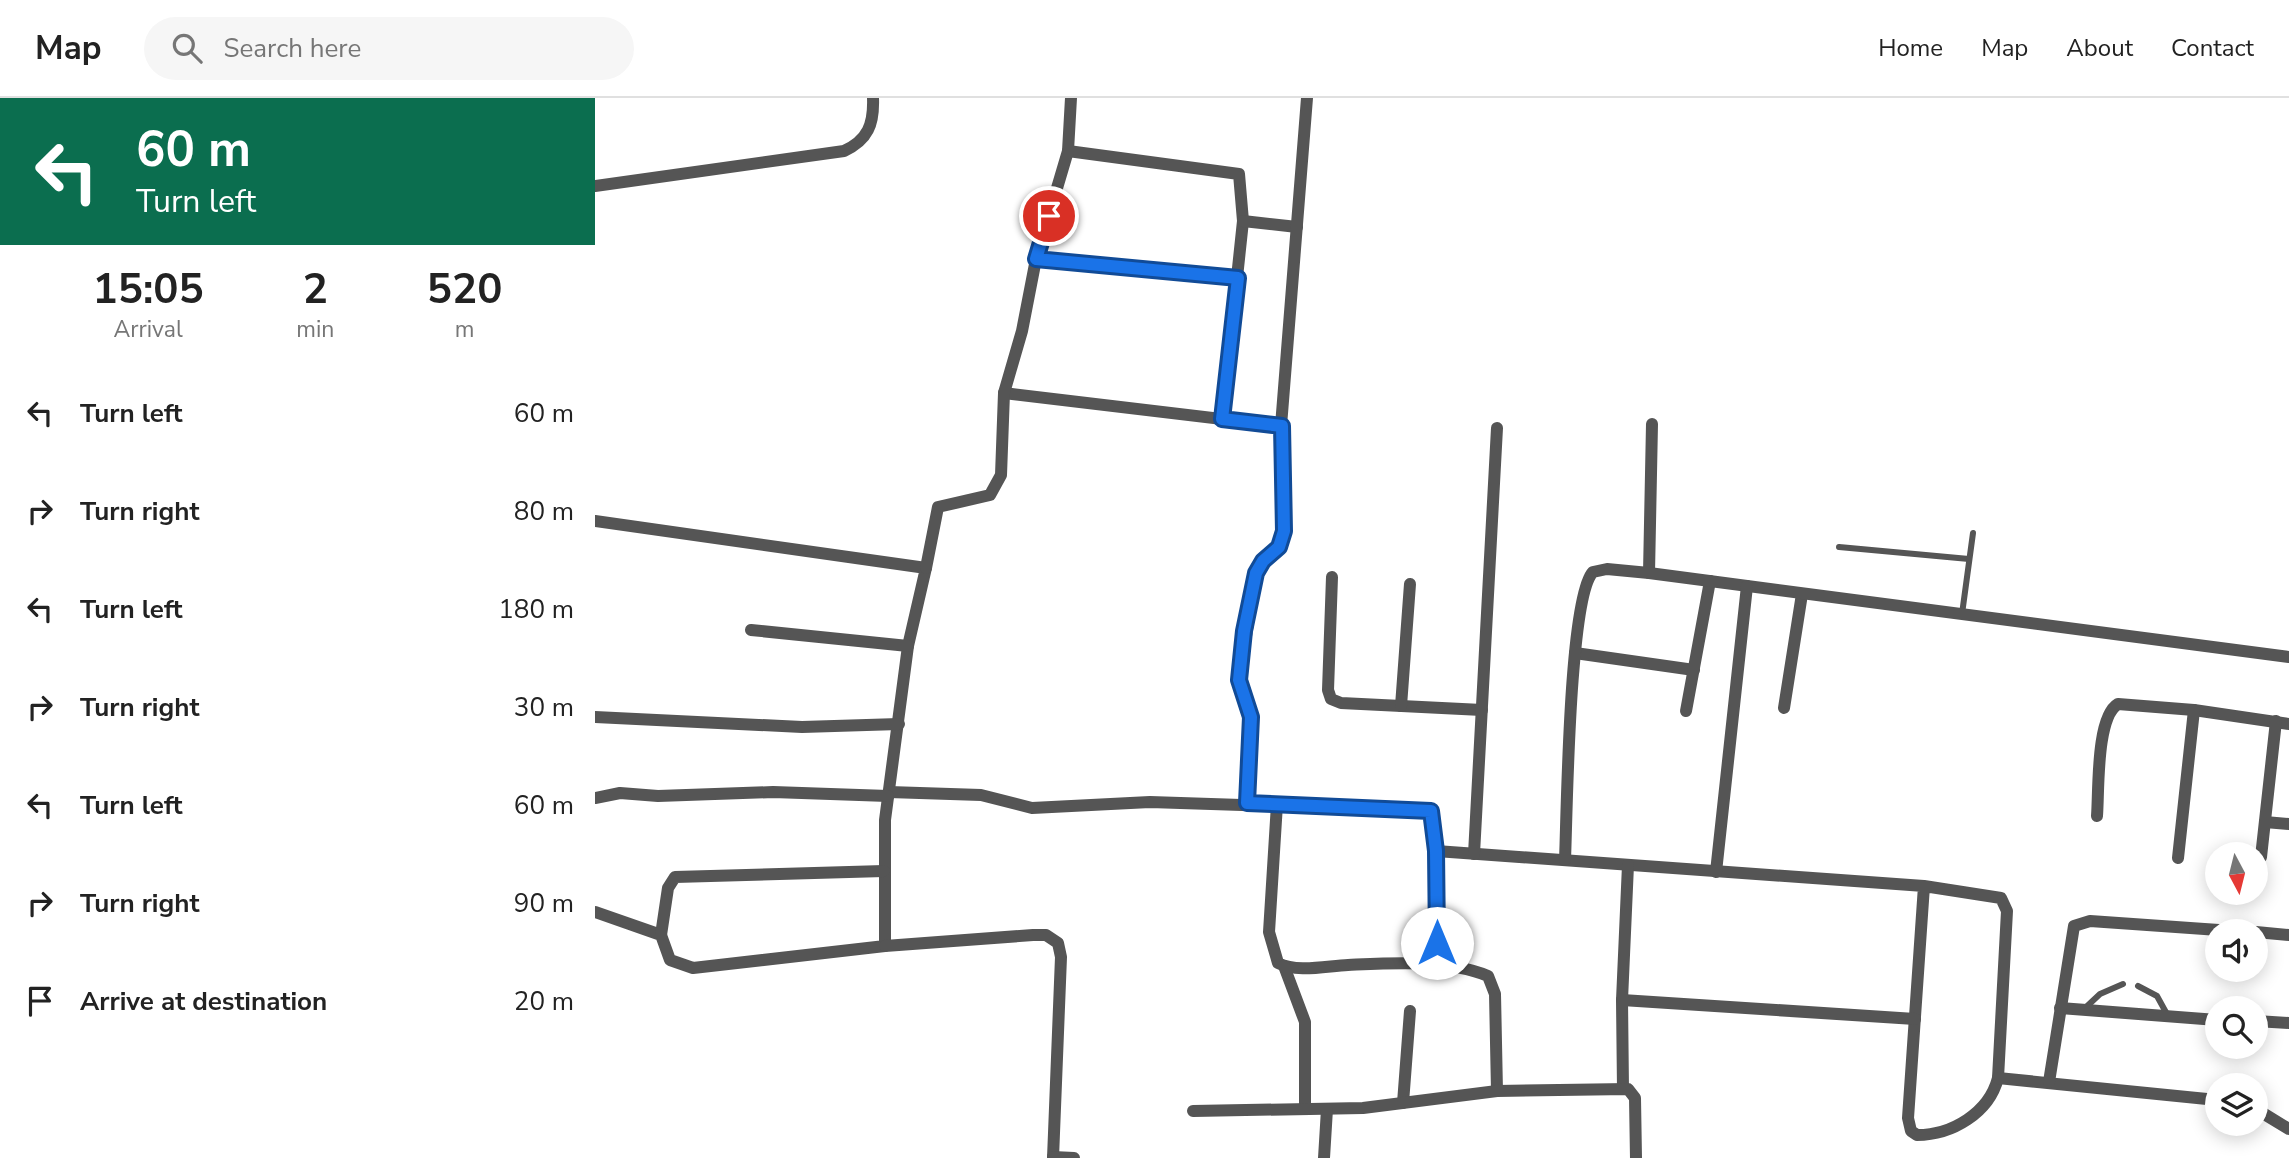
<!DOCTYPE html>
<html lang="en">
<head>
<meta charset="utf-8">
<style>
  body { margin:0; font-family:"Nunito Sans",sans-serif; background:#f6f6f6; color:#222; height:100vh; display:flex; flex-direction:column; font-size:26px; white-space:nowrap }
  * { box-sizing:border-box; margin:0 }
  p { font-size:23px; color:#767676 }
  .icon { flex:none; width:38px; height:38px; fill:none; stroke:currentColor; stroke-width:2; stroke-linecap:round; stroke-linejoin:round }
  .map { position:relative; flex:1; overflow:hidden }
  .drawer { display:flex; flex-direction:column; background:#fff; width:595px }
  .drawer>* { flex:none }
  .hud { background:#0b6e4f; color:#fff; overflow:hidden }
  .needle { width:46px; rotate:173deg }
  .fabs { position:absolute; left:1610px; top:744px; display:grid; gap:14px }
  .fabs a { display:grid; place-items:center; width:63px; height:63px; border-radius:50%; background:#fff; box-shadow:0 4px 18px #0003; font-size:35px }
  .pin { position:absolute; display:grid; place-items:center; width:60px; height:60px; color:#fff; margin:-30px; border:4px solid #fff; border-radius:50%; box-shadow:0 2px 7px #0007 }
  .me { position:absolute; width:77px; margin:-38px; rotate:0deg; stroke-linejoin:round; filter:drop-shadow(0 0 5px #0008) }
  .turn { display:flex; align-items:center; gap:24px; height:147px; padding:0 21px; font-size:32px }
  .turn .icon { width:91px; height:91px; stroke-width:2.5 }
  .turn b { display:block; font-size:49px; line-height:60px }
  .eta { display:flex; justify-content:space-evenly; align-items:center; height:119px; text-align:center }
  .eta b { font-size:42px; font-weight:700; line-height:49px }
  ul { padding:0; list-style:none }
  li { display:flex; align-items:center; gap:21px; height:98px; padding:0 21px }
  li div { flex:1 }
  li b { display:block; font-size:26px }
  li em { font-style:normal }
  header { display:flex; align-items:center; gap:42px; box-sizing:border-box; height:98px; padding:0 35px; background:#fff; border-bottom:2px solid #e0e0e0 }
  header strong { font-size:33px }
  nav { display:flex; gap:38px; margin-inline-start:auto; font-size:24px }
  .search { width:490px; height:63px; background:#f6f6f6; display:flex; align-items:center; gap:18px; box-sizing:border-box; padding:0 24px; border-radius:38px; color:#767676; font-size:26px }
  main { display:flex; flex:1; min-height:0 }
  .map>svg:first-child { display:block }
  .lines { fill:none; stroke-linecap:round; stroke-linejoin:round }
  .service { stroke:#555; stroke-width:6 }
  .minor { stroke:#555; stroke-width:12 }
  .route-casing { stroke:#114b97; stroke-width:18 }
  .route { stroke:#1a73e8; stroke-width:12 }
</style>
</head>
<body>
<header>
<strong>Map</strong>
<div class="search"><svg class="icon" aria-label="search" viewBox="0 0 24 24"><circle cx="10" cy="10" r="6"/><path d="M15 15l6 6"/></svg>Search here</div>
<nav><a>Home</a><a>Map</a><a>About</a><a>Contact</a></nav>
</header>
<main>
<section class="drawer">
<div class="hud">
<div class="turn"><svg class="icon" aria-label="left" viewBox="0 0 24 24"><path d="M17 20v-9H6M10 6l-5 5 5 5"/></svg><div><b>60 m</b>Turn left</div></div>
</div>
<div class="eta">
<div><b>15:05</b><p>Arrival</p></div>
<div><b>2</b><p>min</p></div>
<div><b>520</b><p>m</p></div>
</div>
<ul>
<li><svg class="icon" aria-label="left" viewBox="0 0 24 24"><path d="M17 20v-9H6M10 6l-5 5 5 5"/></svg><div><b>Turn left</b></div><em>60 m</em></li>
<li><svg class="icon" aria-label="right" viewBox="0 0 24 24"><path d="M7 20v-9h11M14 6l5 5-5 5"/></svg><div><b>Turn right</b></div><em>80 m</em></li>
<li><svg class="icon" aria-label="left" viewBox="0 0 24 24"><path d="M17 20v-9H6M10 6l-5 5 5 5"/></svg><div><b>Turn left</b></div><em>180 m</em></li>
<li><svg class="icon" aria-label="right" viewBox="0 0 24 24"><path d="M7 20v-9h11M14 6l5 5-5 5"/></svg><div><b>Turn right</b></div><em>30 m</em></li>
<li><svg class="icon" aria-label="left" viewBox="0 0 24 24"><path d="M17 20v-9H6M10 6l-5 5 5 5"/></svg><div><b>Turn left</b></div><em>60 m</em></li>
<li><svg class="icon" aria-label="right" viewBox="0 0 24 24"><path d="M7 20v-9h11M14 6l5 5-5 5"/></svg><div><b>Turn right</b></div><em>90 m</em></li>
<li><svg class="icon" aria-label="arrive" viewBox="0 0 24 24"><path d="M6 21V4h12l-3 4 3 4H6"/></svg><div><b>Arrive at destination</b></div><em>20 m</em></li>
</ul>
</section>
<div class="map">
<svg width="1694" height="1060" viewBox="0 0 1694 1060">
  <rect width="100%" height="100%" fill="#fff"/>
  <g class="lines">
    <g class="service">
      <polyline points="1244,449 1374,461"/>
      <polyline points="1367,516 1378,435"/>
      <polyline points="1543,888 1562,898 1573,918"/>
      <polyline points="1489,911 1505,896 1528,886"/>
    </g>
    <g class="minor">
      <polyline points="473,53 644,76 648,123 627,321"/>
      <path d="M0,88L249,53C273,42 279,26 278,0"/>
      <polyline points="648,123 702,129"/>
      <polyline points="441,161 643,180"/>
      <polyline points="409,295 686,328 712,0"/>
      <polyline points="0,423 331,470 313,548 290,722 290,848 98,870 75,862 66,837 0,814"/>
      <polyline points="331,470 343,409 395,397 406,377 409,295 427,233 441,161 473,53 476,0"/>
      <polyline points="1054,475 1057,326"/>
      <polyline points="737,479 733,592 736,601 746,605 887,612"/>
      <polyline points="156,532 313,548"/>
      <polyline points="980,555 1099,572"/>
      <polyline points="806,608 815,486"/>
      <polyline points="1189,610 1207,496"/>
      <polyline points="1091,613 1115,483"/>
      <polyline points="0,619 207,629 304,626"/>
      <polyline points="294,694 386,697 437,710 555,704 836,713 841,753 842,868"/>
      <polyline points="0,700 25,695 63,698 178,694 293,698"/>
      <path d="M652,705L656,619L644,582L661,475C668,461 683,455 688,441L686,328"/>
      <path d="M682,706L674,834L683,865C702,875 731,868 753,867C796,865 852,861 893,878L900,896L902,993"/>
      <path d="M1502,718C1504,692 1501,619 1523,606L1599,612L1694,626"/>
      <polyline points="1670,724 1694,726"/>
      <path d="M841,753L1329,788L1406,800L1412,813L1403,980C1394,1015 1357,1037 1322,1037L1316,1033L1313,1020L1329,788"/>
      <polyline points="879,756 902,330"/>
      <polyline points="1666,759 1681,623"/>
      <polyline points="1583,760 1599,612"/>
      <path d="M970,762C972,715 974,499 998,474L1012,471L1054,475L1694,559"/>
      <polyline points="1121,774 1152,488"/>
      <polyline points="1661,834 1694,837"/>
      <polyline points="66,837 73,790 80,779 289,773"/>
      <polyline points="290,848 438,837 451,837 463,845 466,859 458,1060"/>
      <polyline points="689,868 710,924 710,1011"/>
      <polyline points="1027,902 1320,921"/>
      <polyline points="1465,910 1622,922"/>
      <polyline points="1661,923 1694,925"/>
      <polyline points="1403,980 1622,1002"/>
      <polyline points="1454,984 1479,828 1495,823 1638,833"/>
      <polyline points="1028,991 1027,902 1033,767"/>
      <polyline points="808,1005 815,913"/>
      <polyline points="1661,1011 1694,1031"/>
      <polyline points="598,1013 768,1010 902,993 1033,991 1040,1000 1041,1060"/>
      <polyline points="458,1059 479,1060"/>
      <polyline points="729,1060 732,1011"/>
    </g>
  </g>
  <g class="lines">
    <g class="route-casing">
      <polyline id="route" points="454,118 441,161 643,180 627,321 687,328 689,433 684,449 668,463 661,475 649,533 644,582 656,619 652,705 836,713 841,753 842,845"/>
    </g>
    <use href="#route" class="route"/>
  </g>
</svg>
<div class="fabs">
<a><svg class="needle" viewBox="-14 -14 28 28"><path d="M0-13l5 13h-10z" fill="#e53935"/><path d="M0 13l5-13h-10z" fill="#767676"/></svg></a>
<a><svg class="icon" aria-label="sound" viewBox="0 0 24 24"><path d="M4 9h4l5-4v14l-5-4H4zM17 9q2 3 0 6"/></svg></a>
<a><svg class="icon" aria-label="search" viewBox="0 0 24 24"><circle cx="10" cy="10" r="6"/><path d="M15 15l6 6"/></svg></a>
<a><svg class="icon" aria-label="layers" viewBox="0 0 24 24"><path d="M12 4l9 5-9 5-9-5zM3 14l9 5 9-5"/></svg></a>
</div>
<div class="pin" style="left:454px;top:118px;background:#d93025"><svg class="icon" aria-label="arrive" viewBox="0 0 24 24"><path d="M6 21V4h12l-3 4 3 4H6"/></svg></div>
<svg class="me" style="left:842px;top:845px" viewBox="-20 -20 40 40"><circle r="19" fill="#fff"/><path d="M0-13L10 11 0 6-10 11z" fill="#1a73e8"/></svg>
</div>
</main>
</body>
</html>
